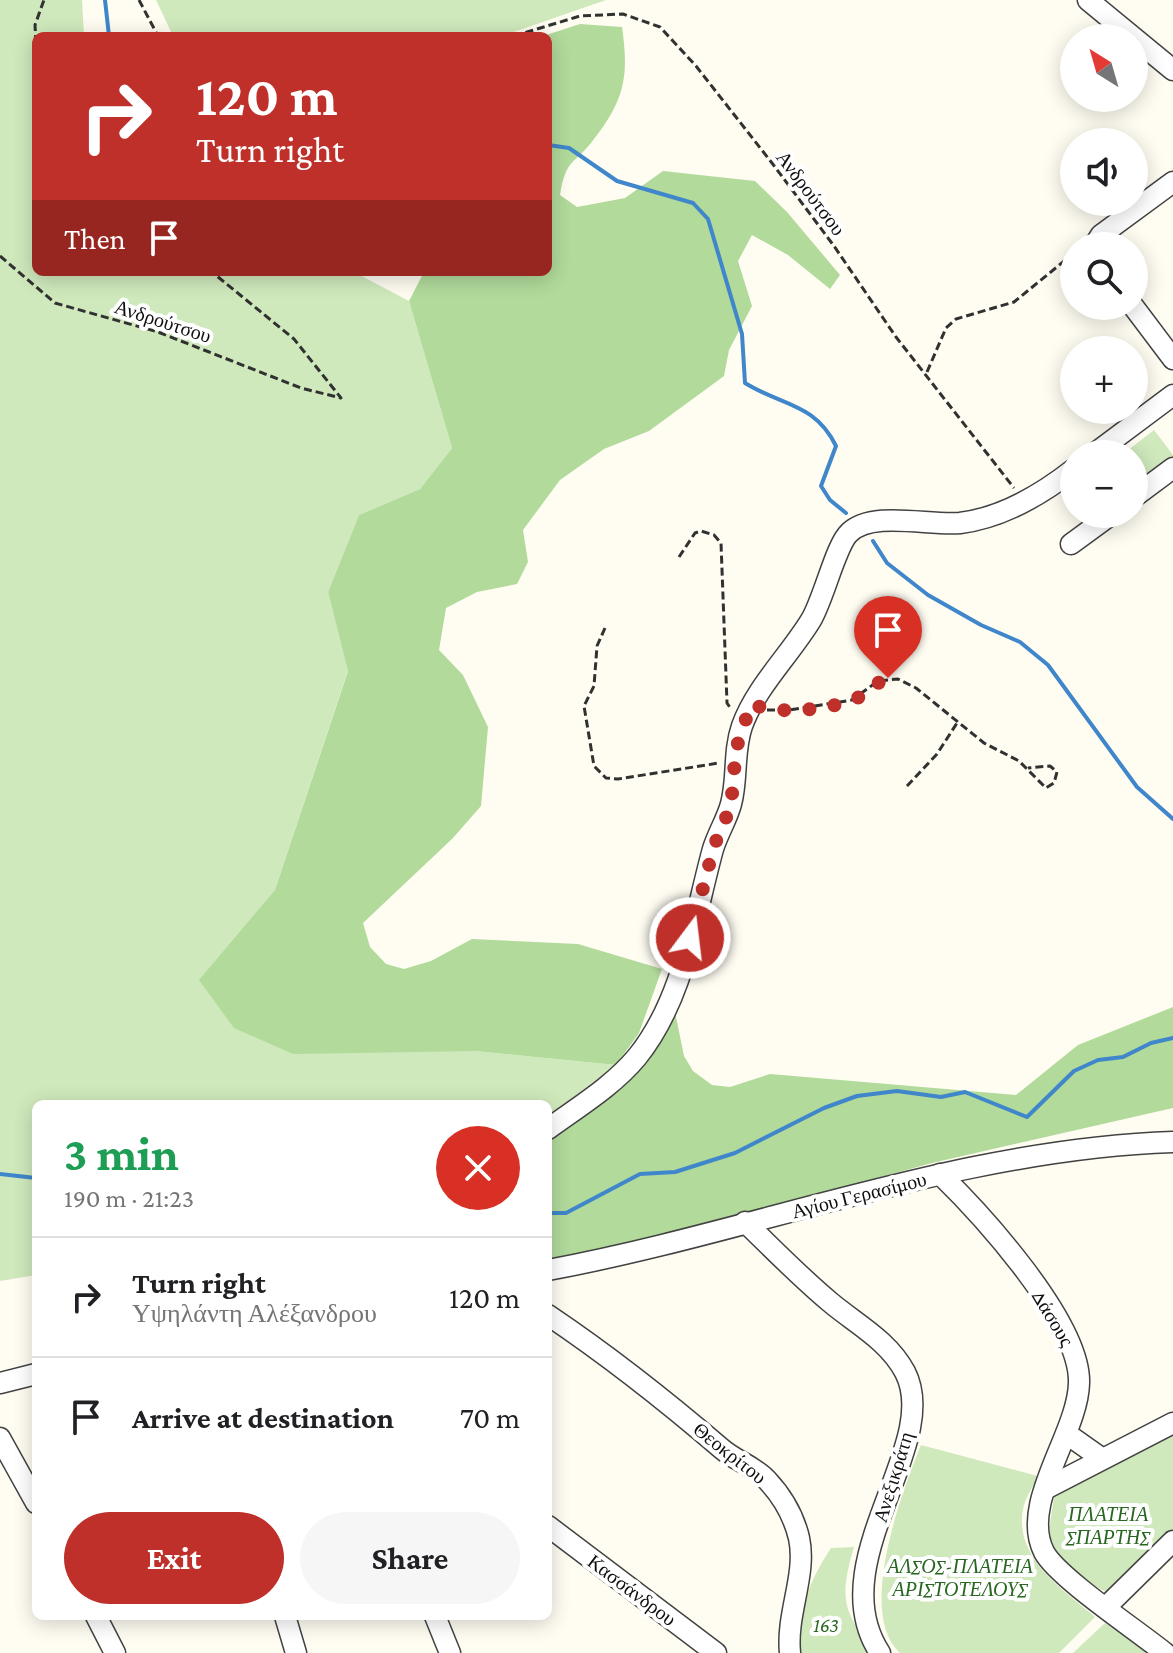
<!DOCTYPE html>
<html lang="en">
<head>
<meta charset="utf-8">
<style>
  body { margin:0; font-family:"Crimson Pro",serif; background:#f6f6f6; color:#202124; height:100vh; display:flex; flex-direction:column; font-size:30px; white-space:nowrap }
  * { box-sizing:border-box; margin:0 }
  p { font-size:26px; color:#757577 }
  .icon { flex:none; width:44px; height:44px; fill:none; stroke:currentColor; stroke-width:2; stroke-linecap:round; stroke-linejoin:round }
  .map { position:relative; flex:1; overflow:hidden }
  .sheet { position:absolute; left:32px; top:1100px; width:520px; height:520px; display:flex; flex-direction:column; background:#fff; border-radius:12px; box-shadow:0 4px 20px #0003 }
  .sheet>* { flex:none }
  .banner { position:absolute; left:32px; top:32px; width:520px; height:244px; border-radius:12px; box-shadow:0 4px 20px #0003; background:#be3029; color:#fff; overflow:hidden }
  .needle { width:52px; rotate:323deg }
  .tools { position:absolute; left:1060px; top:24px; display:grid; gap:16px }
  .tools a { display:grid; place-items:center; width:88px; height:88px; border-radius:50%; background:#fff; box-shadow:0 4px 20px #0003; font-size:40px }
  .pin { position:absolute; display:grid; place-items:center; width:68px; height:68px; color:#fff; margin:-82px -34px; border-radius:50% 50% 50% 0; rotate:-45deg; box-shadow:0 0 8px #0007 }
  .pin .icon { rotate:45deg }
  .me { position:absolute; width:88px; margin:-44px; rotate:15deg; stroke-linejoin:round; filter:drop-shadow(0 0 6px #0008) }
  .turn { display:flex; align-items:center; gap:28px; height:168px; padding:0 32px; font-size:36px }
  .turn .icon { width:104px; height:104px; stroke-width:2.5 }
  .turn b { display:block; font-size:56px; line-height:68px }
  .then { display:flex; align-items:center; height:76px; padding:0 32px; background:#0003; gap:16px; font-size:30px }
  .round { display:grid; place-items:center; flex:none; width:84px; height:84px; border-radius:42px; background:#f6f6f6 }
  .head { display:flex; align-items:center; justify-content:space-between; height:136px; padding:0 32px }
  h1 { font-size:48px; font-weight:700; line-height:60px; color:#1e9e55 }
  .primary-button { display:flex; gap:16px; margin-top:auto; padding:16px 32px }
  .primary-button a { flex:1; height:92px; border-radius:48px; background:#be3029; color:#fff; font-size:32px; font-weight:700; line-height:92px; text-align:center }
  .primary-button a+a { background:#f6f6f6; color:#202124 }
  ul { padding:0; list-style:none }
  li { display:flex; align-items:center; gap:24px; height:120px; padding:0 32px; border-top:2px solid #e0e0e0 }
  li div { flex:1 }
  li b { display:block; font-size:30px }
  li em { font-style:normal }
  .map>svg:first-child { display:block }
  .green { fill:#cfe9bc }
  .forest { fill:#b1da9b }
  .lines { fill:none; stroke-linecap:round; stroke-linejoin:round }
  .stream { stroke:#4086cb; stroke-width:4 }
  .minor-casing { stroke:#424242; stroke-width:23 }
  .path { stroke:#313131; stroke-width:3; stroke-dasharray:8 4; stroke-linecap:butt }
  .minor { stroke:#fff; stroke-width:20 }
  .route { stroke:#be3029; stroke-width:14; stroke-dasharray:0 25.2 }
  .labels { text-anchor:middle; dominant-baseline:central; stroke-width:8; stroke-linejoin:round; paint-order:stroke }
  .street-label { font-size:20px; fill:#0f0f0f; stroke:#fff }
  .park-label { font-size:20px; font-style:italic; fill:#286720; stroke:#fff }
</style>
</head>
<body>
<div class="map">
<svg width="1173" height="1653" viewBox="0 0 1173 1653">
  <rect width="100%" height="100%" fill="#fffdf2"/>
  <g class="green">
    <polygon points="0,0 82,0 84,36 36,36 36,272 354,272 409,301 452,448 420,489 359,515 328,592 348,670 275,890 200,981 475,1051 616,1065 548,1116 548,1104 36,1104 36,1275 0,1281"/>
    <polygon points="156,0 606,0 502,36 173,36"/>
    <polygon points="1154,430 1173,455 1173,465 1134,495 1134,454 1123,454"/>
    <path d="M1173,1433V1535L1112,1595C1092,1586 1053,1559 1050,1534C1049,1522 1053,1508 1054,1496Z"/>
    <path d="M921,1445L1038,1476C1034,1485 1027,1495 1024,1505C1011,1557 1062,1588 1095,1617L1059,1653H900C856,1613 902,1492 921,1445Z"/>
    <path d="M854,1547C839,1598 842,1613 877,1653H798C801,1608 806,1586 831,1548Z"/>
    <polygon points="1105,1623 1147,1653 1073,1653"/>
  </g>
  <g class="forest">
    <path d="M580,24L622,27C629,76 625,99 594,139C575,165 566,157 560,195L577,207L625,198L663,171L755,181L787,212L840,275L830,289L788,255L752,235L738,261L752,306L729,350L724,376L649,431L604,449L560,480L523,530L528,562L517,584L477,592L446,608L439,650L463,675L488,727L481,806L453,838L363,923L370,947L386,964L404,969L431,961L472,939L578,944L662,969L639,1033L616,1065L475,1051L293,1054L234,1028L199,980L275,890L348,671L328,592L359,515L420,489L452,448L409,301L424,272H548V36H543Z"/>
    <polygon points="674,1007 684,1056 693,1071 712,1085 730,1087 770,1074 1016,1095 1078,1045 1173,1007 1173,1108 932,1163 747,1214 548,1263 548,1137"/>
  </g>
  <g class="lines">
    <g class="stream">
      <polyline points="105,0 109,36"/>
      <path d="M548,145L569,148L617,181L693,203L708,219L742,334L745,383C782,406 815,403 836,446L821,486L830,500L846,513"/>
      <polyline points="873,541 887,563 928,595 981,625 1020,642 1048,665 1137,787 1173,819"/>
      <polyline points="0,1174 36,1178"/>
      <polyline points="548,1213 566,1213 640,1174 675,1172 735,1153 824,1108 857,1096 897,1091 941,1097 965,1092 1027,1117 1074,1071 1098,1060 1123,1057 1151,1043 1173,1038"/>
    </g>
    <g class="minor-casing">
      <g id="minor">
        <polyline points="1088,0 1173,70"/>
        <polyline points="1094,246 1101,235 1173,182"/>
        <polyline points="1133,306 1173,359"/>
        <polyline points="1094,454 1173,395"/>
        <polyline points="1134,497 1173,468"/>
        <polyline points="1071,544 1112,514"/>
        <path d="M548,1129C578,1107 613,1086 637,1057C684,999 694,918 713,849C718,833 727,819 731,804C738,778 733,752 742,726C756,687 789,656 811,620C824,598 836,545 849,533C872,510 929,526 960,523C1001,518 1042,494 1074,469"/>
        <path d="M940,1174C982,1215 1081,1323 1079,1383C1078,1434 1019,1503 1044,1552C1057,1577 1138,1631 1165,1653"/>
        <path d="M745,1222C773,1249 800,1277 830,1302C856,1324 888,1340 905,1372C943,1445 820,1562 880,1653"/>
        <path d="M548,1270C757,1231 959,1149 1173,1142"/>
        <path d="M548,1315C609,1356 666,1401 722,1449C736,1461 754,1466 767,1480C782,1496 794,1517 799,1538C807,1575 786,1613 790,1653"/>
        <polyline points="0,1383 36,1374"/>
        <polyline points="1067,1434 1101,1458"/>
        <polyline points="0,1438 36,1503"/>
        <polyline points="1045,1489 1173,1423"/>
        <polyline points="548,1526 716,1653"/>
        <polyline points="1107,1606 1173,1541"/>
        <polyline points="96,1616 115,1653"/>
        <polyline points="285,1616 296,1653"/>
        <polyline points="435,1616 450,1653"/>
      </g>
    </g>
    <g class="path">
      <polyline points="139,0 158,36"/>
      <polyline points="514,36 580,16 623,14 660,27 696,66 772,163 834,246 896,337 1014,488"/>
      <polyline points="36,43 35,25 44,0"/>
      <polyline points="0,256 55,303 158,332 301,388 341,398 294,339 212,272"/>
      <polyline points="927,372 946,328 956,319 1014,302 1074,253"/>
      <polyline points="679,557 695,533 701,531 714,535 721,543 727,703 731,709"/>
      <polyline points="605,628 597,646 594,686 584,706 594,766 606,778 618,779 719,763"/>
      <polyline points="767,710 789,710 852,700 878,681 898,679 916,688 984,743 1019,761 1046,788 1054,783 1057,772 1050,766 1028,768"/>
      <polyline points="907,786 937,754 957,723"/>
    </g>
    <use href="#minor" class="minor"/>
  </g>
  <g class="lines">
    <path class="route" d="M690,938L714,846L731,806L736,749L751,704C780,715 821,710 851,701C865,696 874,683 888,678"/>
  </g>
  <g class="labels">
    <g class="street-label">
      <text transform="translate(811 193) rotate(53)">Ανδρούτσου</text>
      <text transform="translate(163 321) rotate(18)">Ανδρούτσου</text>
      <text transform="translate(859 1195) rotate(-14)">Αγίου Γερασίμου</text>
      <text transform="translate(1053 1318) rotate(59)">Δάσους</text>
      <text transform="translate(730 1453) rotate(38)">Θεοκρίτου</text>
      <text transform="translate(893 1477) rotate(-73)">Ανεξικράτη</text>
      <text transform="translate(632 1590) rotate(37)">Κασσάνδρου</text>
    </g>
    <g class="park-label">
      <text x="1108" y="1514">ΠΛΑΤΕΙΑ<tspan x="1108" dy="23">ΣΠΑΡΤΗΣ</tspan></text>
      <text x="960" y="1566">ΑΛΣΟΣ-ΠΛΑΤΕΙΑ<tspan x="960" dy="23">ΑΡΙΣΤΟΤΕΛΟΥΣ</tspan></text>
      <text x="826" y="1625">163</text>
    </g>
  </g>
</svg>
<div class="tools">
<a><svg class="needle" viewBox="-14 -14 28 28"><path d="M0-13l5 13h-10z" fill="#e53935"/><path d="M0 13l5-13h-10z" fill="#757577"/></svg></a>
<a><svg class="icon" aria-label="sound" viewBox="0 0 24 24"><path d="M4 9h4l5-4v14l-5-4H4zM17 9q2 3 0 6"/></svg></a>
<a><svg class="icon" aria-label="search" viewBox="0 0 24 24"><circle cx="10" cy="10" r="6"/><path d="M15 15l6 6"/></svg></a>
<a>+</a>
<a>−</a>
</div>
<div class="pin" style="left:888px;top:678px;background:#d93025"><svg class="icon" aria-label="arrive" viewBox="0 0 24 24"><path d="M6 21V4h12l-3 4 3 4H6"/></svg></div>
<svg class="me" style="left:690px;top:938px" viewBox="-20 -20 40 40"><circle r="17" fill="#be3029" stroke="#fff" stroke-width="3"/><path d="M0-11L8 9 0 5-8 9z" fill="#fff"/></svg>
<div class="banner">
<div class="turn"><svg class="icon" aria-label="right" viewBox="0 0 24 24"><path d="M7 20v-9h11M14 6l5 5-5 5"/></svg><div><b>120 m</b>Turn right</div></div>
<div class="then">Then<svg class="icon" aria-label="arrive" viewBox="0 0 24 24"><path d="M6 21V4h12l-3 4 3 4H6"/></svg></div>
</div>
<section class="sheet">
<div class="head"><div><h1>3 min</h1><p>190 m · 21:23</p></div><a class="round" style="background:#d93025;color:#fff"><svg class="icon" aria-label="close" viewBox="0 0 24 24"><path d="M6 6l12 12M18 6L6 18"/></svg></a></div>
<ul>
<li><svg class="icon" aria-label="right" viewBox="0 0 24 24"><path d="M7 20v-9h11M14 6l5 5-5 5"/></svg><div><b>Turn right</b><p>Υψηλάντη Αλέξανδρου</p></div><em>120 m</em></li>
<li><svg class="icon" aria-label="arrive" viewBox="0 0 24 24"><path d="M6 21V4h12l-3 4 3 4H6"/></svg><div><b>Arrive at destination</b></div><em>70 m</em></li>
</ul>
<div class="primary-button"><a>Exit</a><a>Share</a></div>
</section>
</div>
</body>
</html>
